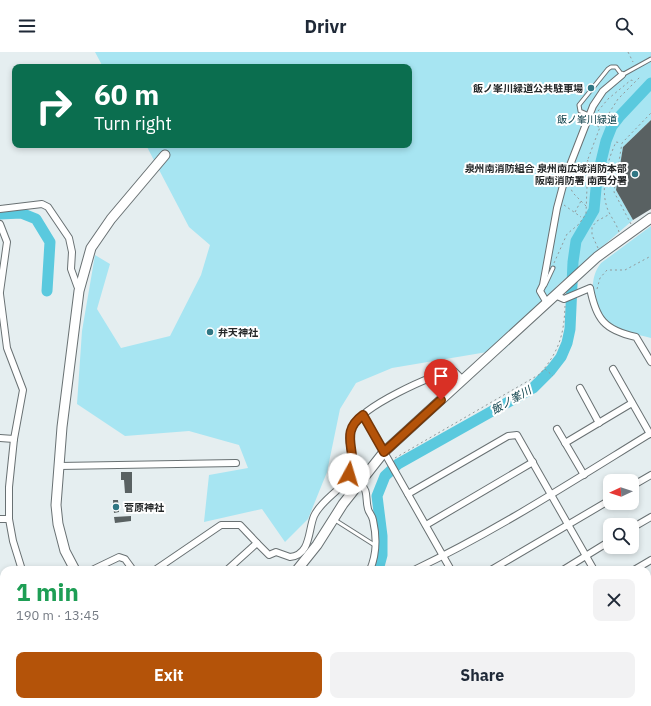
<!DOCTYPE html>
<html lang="en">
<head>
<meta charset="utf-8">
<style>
  body { margin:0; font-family:"IBM Plex Sans","Noto Sans JP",sans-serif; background:#f2f2f3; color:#1f2937; height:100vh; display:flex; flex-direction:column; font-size:15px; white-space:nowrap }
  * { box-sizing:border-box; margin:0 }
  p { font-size:13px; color:#747a83 }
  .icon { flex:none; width:22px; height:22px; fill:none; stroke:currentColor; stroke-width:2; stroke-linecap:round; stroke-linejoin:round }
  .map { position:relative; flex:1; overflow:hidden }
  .drawer { position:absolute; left:0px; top:514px; width:651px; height:140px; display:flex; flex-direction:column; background:#fff; border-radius:12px 12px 0 0; box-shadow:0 2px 6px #0003 }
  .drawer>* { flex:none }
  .banner { position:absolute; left:12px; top:12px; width:400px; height:84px; border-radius:8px; box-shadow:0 2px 6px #0003; background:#0b6e4f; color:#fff; overflow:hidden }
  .needle { width:26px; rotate:266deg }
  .fabs { position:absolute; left:603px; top:422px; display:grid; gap:8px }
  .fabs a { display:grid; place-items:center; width:36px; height:36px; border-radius:8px; background:#fff; box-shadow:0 2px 6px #0003; font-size:20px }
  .pin { position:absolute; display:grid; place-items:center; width:34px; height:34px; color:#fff; margin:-41px -17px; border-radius:50% 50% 50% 0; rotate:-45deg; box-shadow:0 0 4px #0007 }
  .pin .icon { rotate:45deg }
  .me { position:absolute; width:44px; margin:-22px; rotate:6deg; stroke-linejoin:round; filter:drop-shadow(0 0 3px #0008) }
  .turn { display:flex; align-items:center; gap:14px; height:84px; padding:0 16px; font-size:18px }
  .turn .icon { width:52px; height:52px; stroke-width:2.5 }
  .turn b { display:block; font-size:28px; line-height:34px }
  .round { display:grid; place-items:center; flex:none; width:42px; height:42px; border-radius:8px; background:#f2f2f3 }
  .overview { display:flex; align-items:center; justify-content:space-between; height:68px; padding:0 16px }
  h1 { font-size:24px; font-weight:700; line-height:30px; color:#1e9e55 }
  .button { display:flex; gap:8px; margin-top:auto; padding:8px 16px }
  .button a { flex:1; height:46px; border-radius:8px; background:#b45309; color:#fff; font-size:16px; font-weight:700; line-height:46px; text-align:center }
  .button a+a { background:#f2f2f3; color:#1f2937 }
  header { display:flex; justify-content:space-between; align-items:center; height:52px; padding:0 16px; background:#fff; font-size:18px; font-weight:700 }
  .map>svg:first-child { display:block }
  .green { fill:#a7e5f2 }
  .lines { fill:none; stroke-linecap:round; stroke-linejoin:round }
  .river { stroke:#5ac9de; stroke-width:11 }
  .building { fill:#596162 }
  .lane-casing { stroke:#697173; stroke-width:5 }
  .street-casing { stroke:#697173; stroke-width:8 }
  .secondary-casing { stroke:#697173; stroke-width:11 }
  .path { stroke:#92999a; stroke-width:1; stroke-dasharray:2 3; stroke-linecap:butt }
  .lane { stroke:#fff; stroke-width:3 }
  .street { stroke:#fff; stroke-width:6 }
  .secondary { stroke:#fff; stroke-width:9 }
  .route-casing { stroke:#753606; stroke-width:10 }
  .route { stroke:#b45309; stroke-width:7 }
  .poi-dot { fill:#307683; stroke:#fff; stroke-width:1.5 }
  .labels { text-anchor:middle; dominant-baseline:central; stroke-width:4; stroke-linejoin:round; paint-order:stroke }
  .poi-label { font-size:10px; font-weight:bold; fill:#242728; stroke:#fff; text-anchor:end }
  .park-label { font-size:10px; fill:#10424c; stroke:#fff }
  .water-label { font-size:11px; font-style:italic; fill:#093e47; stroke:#fff }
</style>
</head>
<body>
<header><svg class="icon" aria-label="menu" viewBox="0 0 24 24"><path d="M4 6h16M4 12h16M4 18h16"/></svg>Drivr<svg class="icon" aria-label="search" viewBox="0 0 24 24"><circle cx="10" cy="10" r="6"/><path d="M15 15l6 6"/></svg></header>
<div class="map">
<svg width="651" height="654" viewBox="0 0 651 654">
  <rect width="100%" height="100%" fill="#e5eef0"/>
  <g class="green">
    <polygon points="95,0 651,0 651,68 623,95 616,138 633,168 557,234 532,269 505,297 392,316 356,331 340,357 327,420 308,467 285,490 262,457 204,470 209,423 248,416 239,393 189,379 125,384 77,352 82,279 95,203 110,212 97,257 121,296 170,284 201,223 210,193 189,175 146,93 409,93 409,15 103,15"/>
    <path d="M651,174V286C641,283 630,282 621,278C595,268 584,232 601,211Z"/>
  </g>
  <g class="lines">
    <g class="river">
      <polyline points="0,162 21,161 36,167 50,190 47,239"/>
      <polyline points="378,518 382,503 382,484 377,444 385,424 398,412 533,336 551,318 561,305 567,291 570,277 573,210 576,189 594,158 597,126 606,89 612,74 619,65 651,31"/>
      <polyline points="647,623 651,623"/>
      <polyline points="272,654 273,650"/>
    </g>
  </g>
  <g class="building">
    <polygon points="651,68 651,157 633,168 616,138 623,95"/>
    <polygon points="121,420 132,420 132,441 125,441 124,428 121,428"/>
    <polygon points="113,448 118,448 119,460 114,461"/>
    <polygon points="131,464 131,469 115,471 114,465"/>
  </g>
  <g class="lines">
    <g class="lane-casing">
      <g id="lane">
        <polyline points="589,63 580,59 579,53 608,17 611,15 616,15 622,23 651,7"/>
        <polyline points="545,233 553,216"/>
        <polyline points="335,468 376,494"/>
      </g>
    </g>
    <g class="street-casing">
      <g id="street">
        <polyline points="0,157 42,152 48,155 69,186 72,200 71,217 79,239"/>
        <polyline points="0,172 7,190 0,240"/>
        <polyline points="0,242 7,296 23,338 14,387 9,435 9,467 13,489 22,518"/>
        <path d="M555,243L564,247L590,236C596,267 604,278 636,285L651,310"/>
        <polyline points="547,251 540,239 543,233 557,156 565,126 593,54 603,39 622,23"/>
        <polyline points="613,317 650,382"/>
        <polyline points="580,336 599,371"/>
        <polyline points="363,363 451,518"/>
        <polyline points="557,377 584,423"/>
        <polyline points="0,386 14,387"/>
        <polyline points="565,391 632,351"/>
        <polyline points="59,414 236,411"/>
        <path d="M360,431C369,439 365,446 368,457C369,461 372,463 373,468C377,486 377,501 370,518"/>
        <polyline points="632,434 651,423"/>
        <polyline points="408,442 508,384 517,383 594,518"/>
        <polyline points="0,467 9,467"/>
        <polyline points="426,473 533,410"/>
        <polyline points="632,476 651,465"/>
        <path d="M257,491L269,503L276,500L290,505C311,503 308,478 314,464C322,446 346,437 352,417C355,403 345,389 352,375C363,354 430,323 454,319L463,328"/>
        <polyline points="92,518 119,505 125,507 133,518"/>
        <polyline points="155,518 221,473 240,473 257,491 227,518"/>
        <path d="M414,518C496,479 573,429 651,381"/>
        <polyline points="491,518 610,448"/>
        <polyline points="563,518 610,489"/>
        <polyline points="634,518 651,508"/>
        <polyline points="647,552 651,550"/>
        <polyline points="0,565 4,571 0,573"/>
        <polyline points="647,567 651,566"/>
        <polyline points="647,617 651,617"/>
        <polyline points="0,637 4,641"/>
        <polyline points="12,650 15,654"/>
        <polyline points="183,650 188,654"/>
        <polyline points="435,650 438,654"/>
        <polyline points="42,654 48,650"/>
        <polyline points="203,654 209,650"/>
        <polyline points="320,654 325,650"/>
        <polyline points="415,654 419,650"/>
      </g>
    </g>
    <g class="secondary-casing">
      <g id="secondary">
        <polyline points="75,518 65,499 58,472 56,453 62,375 79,239 91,196 111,167 165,103"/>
        <polyline points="297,518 317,493 343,452 384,400 597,205 651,166"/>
        <polyline points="126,654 131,650"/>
      </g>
    </g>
    <g class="path">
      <polyline points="628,0 633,10"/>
      <polyline points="598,59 608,47 631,28 634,29"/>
      <polyline points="593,72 599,75"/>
      <polyline points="577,111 588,115 616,120"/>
      <polyline points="564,153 581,165"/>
      <polyline points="586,154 573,141 571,137 588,108"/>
      <polyline points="575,160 581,149"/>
      <polyline points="631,172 614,140 622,91 651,61"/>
      <path d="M619,180C616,170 608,162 606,152C601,133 608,107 616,90L621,91"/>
      <polyline points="598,196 592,183 592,175 597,169 610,162"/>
      <polyline points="554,211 567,182 579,172 586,162 588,107 600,75 618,47 641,24"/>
      <polyline points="597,237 600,226 607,218 625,218 651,204"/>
      <polyline points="545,317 553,324"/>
      <path d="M395,406L540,322C559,299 564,283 565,254"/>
      <polyline points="647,630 651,630"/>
      <polyline points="446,654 453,650"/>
      <polyline points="605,654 606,650"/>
    </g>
    <use href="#lane" class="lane"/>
    <use href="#street" class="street"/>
    <use href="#secondary" class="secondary"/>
  </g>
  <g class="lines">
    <g class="route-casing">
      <path id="route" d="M349,422C360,400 337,382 363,363L384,400L441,348"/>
    </g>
    <use href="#route" class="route"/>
  </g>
  <g class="poi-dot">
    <circle cx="591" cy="36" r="4"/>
    <circle cx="635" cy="122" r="4"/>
    <circle cx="210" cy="280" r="4"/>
    <circle cx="116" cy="455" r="4"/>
  </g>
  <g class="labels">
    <g class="poi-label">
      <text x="583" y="36">飯ノ峯川緑道公共駐車場</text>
      <text x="627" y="116">泉州南消防組合 泉州南広域消防本部<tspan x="627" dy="12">阪南消防署 南西分署</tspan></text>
      <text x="218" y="280" text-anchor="start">弁天神社</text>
      <text x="124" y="455" text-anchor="start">菅原神社</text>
    </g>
    <g class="park-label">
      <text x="587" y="67">飯ノ峯川緑道</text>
    </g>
    <g class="water-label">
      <text transform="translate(511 348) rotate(-30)">飯ノ峯川</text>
    </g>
  </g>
</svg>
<div class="fabs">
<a><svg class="needle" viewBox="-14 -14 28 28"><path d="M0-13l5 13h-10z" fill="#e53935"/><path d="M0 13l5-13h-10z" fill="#747a83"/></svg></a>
<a><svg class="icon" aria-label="search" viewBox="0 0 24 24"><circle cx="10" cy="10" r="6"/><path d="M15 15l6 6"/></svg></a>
</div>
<div class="pin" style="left:441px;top:348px;background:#d93025"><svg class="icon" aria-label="arrive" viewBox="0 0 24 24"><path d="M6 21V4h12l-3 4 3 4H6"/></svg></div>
<svg class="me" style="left:349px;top:422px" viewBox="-20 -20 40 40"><circle r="19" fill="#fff"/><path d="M0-13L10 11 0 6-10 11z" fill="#b45309"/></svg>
<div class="banner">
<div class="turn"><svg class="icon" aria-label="right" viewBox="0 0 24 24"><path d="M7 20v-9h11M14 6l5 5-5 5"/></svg><div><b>60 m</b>Turn right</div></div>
</div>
<section class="drawer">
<div class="overview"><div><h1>1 min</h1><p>190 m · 13:45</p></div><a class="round"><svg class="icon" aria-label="close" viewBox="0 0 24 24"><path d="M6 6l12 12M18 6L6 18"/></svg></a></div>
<div class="button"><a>Exit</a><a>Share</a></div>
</section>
</div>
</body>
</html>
